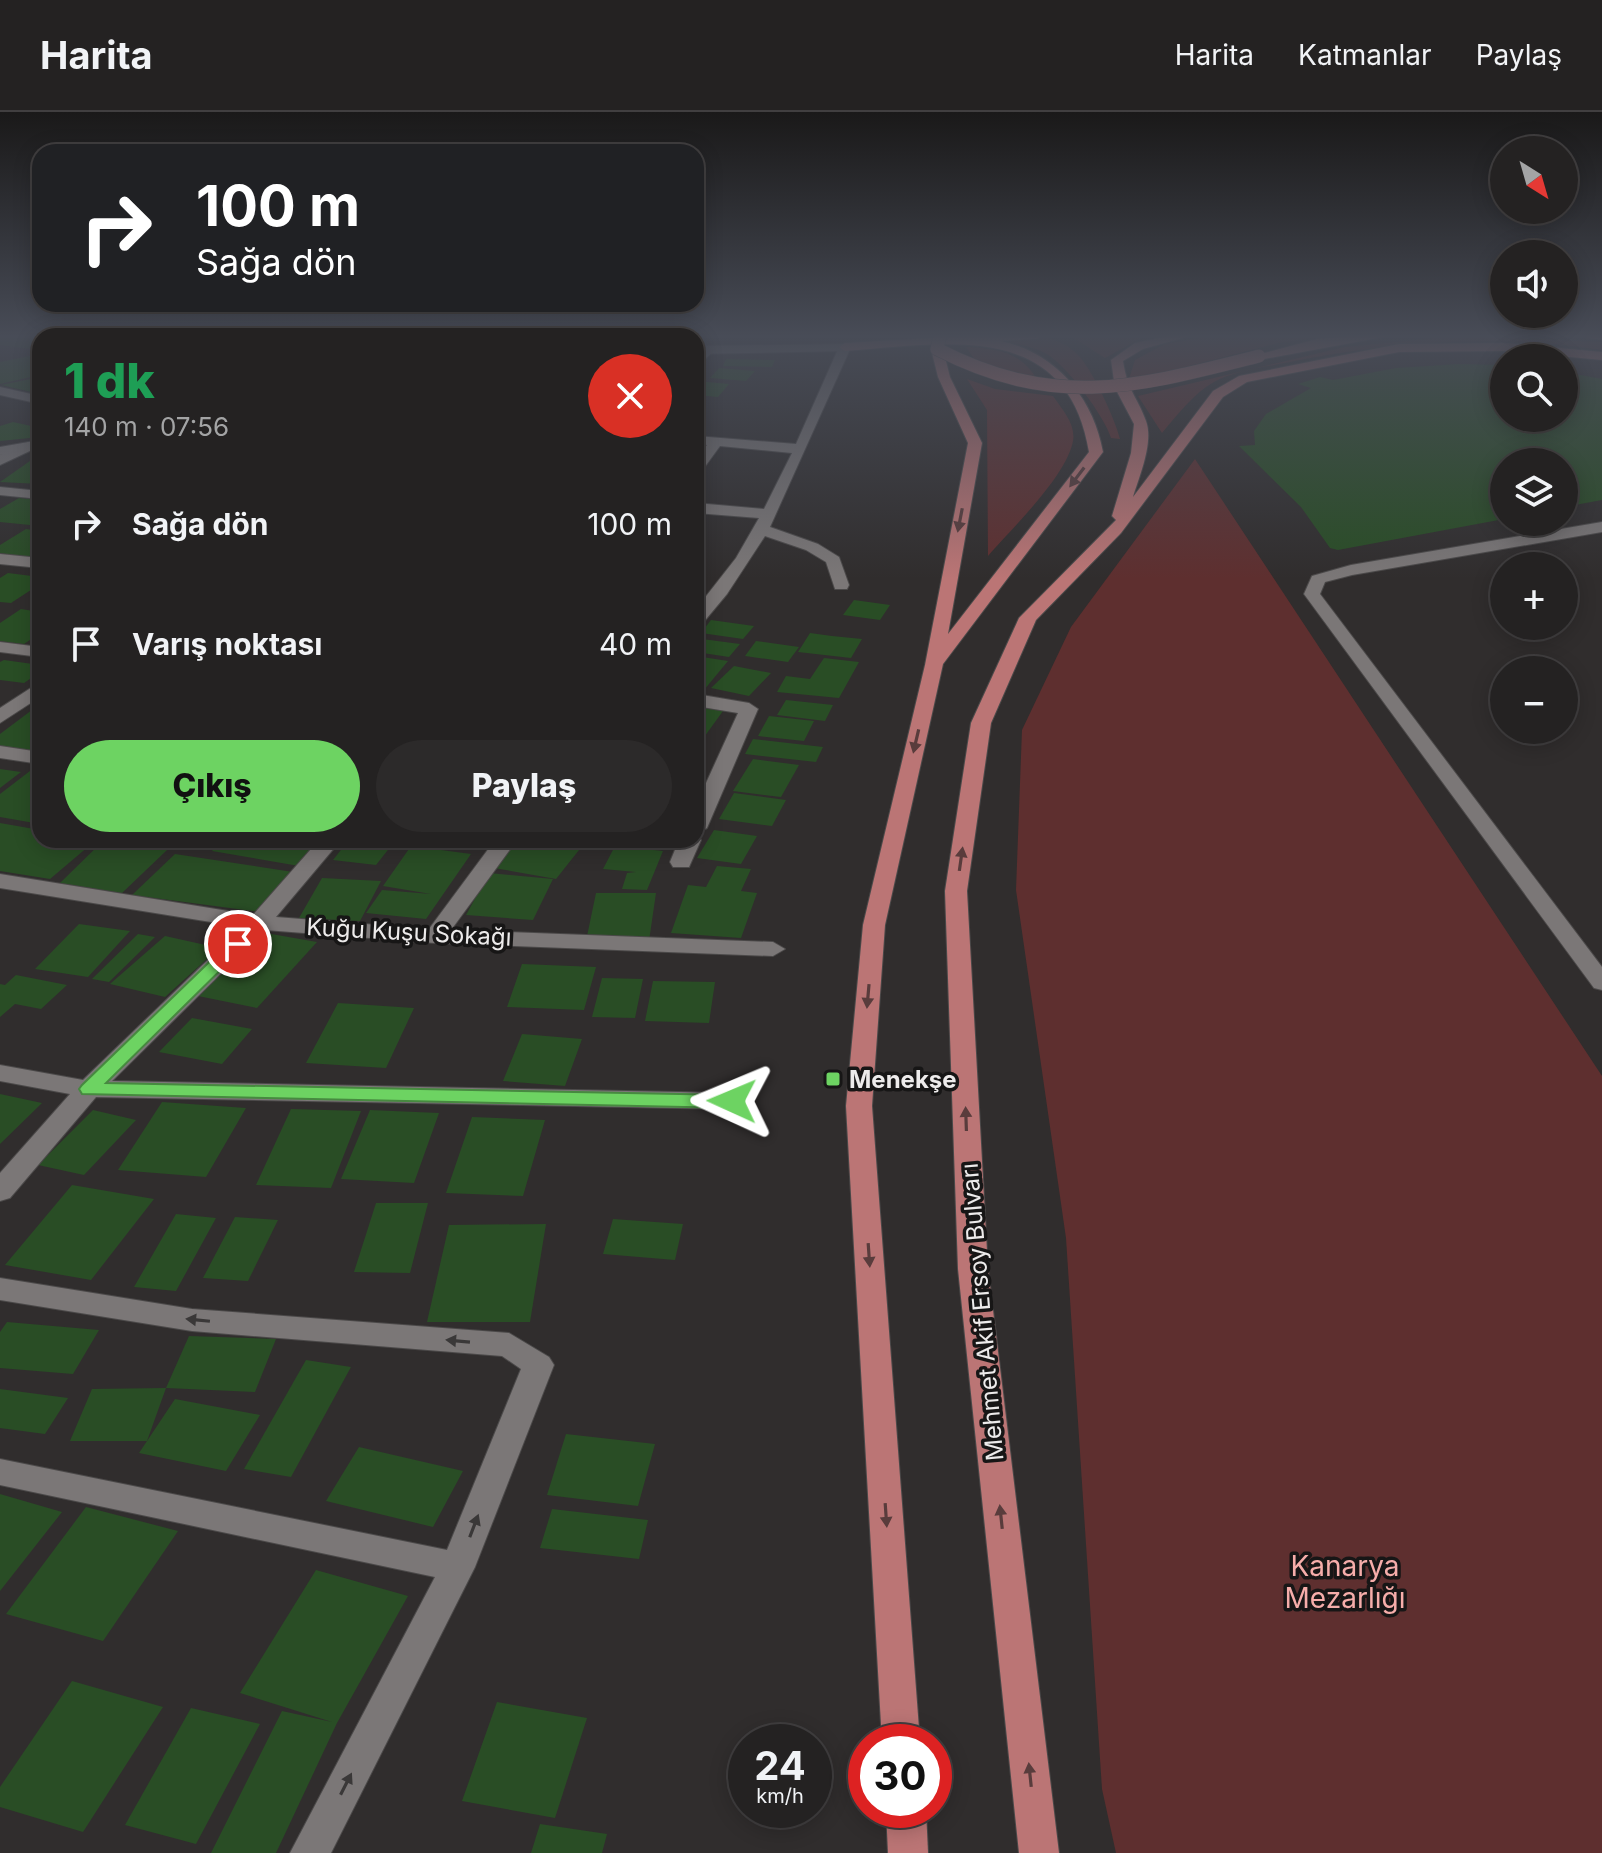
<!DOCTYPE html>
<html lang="tr">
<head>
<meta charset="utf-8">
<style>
  body { margin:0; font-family:Inter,sans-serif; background:#2c2a2a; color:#f1f3f6; height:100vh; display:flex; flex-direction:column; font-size:30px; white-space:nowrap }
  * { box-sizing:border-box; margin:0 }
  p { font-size:26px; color:#a3a4a5 }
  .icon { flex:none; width:44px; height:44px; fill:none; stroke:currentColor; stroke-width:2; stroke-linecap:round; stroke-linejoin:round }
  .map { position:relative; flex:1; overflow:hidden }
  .details { position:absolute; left:32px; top:216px; width:672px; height:520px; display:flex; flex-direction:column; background:#242222; border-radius:24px; box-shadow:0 4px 20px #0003,0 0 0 2px #413f40 }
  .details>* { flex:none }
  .banner { position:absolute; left:32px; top:32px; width:672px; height:168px; border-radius:24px; box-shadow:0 4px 20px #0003,0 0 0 2px #413f40; background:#202124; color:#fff; overflow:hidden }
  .needle { width:52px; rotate:143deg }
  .buttons { position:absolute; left:1490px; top:24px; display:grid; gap:16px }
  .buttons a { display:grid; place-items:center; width:88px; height:88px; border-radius:50%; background:#242222; box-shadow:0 4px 20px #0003,0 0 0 2px #413f40; font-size:40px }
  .speed { position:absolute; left:728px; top:1612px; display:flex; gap:16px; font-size:40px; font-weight:700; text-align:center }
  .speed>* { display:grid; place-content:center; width:104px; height:104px; border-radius:50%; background:#242222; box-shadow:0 4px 20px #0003,0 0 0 2px #413f40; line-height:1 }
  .speed small { font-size:20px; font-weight:400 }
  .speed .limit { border:12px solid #d22; background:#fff; color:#111 }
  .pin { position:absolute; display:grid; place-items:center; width:68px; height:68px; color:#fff; margin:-34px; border:4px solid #fff; border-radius:50%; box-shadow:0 2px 8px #0007 }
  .me { position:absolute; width:88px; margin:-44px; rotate:271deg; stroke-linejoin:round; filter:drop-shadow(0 0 6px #0008) }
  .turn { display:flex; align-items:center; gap:28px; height:168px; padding:0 32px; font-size:36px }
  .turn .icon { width:104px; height:104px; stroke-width:2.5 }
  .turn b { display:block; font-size:56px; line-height:68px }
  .round { display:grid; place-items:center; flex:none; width:84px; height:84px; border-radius:42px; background:#2c2a2a }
  .headline { display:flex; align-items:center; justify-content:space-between; height:136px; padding:0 32px }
  h1 { font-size:48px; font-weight:800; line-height:60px; color:#1e9e55 }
  .primary-button { display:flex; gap:16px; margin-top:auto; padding:16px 32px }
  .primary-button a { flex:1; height:92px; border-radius:48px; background:#6dd362; color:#111; font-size:32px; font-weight:800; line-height:92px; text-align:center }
  .primary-button a+a { background:#2c2a2a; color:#f1f3f6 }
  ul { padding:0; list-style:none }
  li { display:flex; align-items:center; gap:24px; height:120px; padding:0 32px }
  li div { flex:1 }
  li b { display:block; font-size:30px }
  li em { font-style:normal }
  header { display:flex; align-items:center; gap:48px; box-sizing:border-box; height:112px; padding:0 40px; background:#242222; border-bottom:2px solid #413f40 }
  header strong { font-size:38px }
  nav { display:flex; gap:44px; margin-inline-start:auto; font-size:28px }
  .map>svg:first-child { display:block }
  .green { fill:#5e2f2f }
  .building { fill:#294d25 }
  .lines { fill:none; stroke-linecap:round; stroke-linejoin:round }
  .minor-casing { stroke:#4b4949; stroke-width:2 }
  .tertiary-casing { stroke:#4b4949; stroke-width:2 }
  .secondary-casing { stroke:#4b4949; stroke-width:2 }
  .primary-casing { stroke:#4b4949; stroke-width:2 }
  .minor { fill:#7b7777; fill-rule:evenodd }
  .tertiary { fill:#7b7777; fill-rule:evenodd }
  .secondary { fill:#7b7777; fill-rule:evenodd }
  .primary { fill:#bb7575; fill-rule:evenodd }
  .rail-casing { stroke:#cecccc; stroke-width:5 }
  .rail { stroke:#171616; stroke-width:3; stroke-dasharray:10; stroke-linecap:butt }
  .primary-bridge-casing { stroke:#4b4949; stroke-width:14; stroke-linecap:butt }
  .primary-bridge { stroke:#bb7575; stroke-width:13 }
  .oneway { fill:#593c3c }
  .oneway2 { fill:#3a3838 }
  .route { fill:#6dd362; stroke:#478940; stroke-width:2 }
  .poi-dot { fill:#6dd362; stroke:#171616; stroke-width:3 }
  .labels { text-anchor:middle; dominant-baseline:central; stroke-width:7; stroke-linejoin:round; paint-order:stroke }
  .street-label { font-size:24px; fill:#edebeb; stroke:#171616 }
  .poi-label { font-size:24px; font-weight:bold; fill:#edebeb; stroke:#171616; text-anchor:start }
  .near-park-label { font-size:28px; fill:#f6adaa; stroke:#171616 }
</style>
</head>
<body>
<header>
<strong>Harita</strong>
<nav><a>Harita</a><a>Katmanlar</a><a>Paylaş</a></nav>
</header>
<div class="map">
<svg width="1602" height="1741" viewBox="0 0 1602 1741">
  <rect width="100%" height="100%" fill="#302d2d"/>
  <g class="green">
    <polygon points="1124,223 1147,223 1105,246 1072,225"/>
    <polygon points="1218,223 1334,223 1278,231 1128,270 1135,248 1165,232"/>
    <path d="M1457,224L1602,230V238C1496,221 1390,230 1285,251C1263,255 1234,259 1214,270C1193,282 1178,302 1162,321L1138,284L1345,235Z"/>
    <path d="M1048,226C1058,229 1068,233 1076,241C1091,254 1115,307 1120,327L1111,326C1105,305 1067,254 1047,242C1033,234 1015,232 999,228Z"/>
    <path d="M966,235C995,236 1021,240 1036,266L977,251Z"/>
    <path d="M967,267L995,277L1053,284C1062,297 1076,312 1073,329C1066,365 1012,416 988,444L987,298Z"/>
    <polygon points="1195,347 1602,964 1602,1741 1116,1741 1102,1677 1066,1126 1016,778 1022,618 1071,515"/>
  </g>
  <g class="building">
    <polygon points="0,223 40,223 40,238 0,233"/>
    <polygon points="40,242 40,263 0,272 0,250"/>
    <polygon points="726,247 775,248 772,255 723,254"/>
    <polygon points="1459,252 1504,253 1504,306 1564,306 1564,260 1602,267 1602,388 1564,395 1564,350 1504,350 1504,407 1338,438 1330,436 1301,395 1239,334 1255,333 1254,319 1266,302 1311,276 1298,272 1320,265 1333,268 1396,256"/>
    <polygon points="719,256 755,259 746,269 710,266"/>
    <polygon points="40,265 40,282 1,273"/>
    <polygon points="696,269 729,272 718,285 696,283"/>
    <polygon points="13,310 40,316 40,325 0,329 0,314"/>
    <polygon points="30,349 40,350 40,372 0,370"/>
    <polygon points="19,386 40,388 40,407 30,413 0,410 0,397"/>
    <polygon points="26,417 40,419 40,438 28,445 0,441 0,433"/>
    <polygon points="8,461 40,465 40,472 11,491 0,490 0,466"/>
    <polygon points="854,488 890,493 880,508 843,503"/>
    <polygon points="21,497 40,500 40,521 24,532 0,529 0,511"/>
    <polygon points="711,508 754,514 743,527 701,521"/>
    <polygon points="810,521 832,524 862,527 851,546 798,540"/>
    <polygon points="702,527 740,532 729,545 696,540"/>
    <polygon points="756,529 799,535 788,550 745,544"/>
    <polygon points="696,544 728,549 699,584 696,584"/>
    <polygon points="824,546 859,550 839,586 777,580 786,564 810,567"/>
    <polygon points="4,548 40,553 40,560 24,571 0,568 0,550"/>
    <polygon points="734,554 771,561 749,584 711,576"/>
    <polygon points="786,588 833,593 825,609 777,603"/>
    <polygon points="696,595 723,599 702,628 696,627"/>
    <polygon points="32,598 40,599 40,643 0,637 0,622"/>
    <polygon points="769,604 814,609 804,629 758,624"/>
    <polygon points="753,627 823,635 816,650 745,642"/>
    <polygon points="753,647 799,653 781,685 733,679"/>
    <polygon points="0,657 21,660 0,676"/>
    <polygon points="30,659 40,660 40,712 0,705 0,682"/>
    <polygon points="734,681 786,688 772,714 719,707"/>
    <polygon points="0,711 40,718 40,728 96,728 50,767 0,759"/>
    <polygon points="714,718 757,724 741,752 697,746"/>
    <polygon points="104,728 136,733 167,738 122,781 60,771"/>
    <polygon points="191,728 219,728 209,738 184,736"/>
    <polygon points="222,728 322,728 299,754 212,739"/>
    <polygon points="415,728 482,728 474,738"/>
    <polygon points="530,728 587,728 556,767 494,756 516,731 542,736 527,732"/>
    <polygon points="348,729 391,734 376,753 333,748"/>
    <polygon points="411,734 471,742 426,807 366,801 382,778 431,782 383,774"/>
    <polygon points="615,734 663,739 647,778 622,777 627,761 636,760 603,757"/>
    <polygon points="175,742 293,760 260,800 132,783"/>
    <polygon points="717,754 751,757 741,779 757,781 741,826 671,821 688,773 706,775"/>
    <polygon points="489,761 553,767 533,808 466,803"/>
    <polygon points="322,766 381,769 360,809 299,806"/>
    <polygon points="596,781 656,781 649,829 586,829"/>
    <polygon points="79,812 130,819 88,865 35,857"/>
    <polygon points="260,820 317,830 257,896 198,884"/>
    <polygon points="138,822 155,825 109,870 92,867"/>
    <polygon points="165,824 219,836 165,885 110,872"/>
    <polygon points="522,852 596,855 584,898 507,895"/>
    <polygon points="16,863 67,873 41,897 15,892 0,905 0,872 5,873"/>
    <polygon points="602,866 643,867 635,906 592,905"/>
    <polygon points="653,869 715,870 709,911 645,909"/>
    <polygon points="338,891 414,896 386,956 306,951"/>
    <polygon points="192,906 252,917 222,952 159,940"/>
    <polygon points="522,922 582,927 565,974 503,969"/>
    <polygon points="0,982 42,991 0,1032"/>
    <polygon points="162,990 246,996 206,1065 118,1058"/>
    <polygon points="291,997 361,999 331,1076 256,1073"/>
    <polygon points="93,998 136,1008 84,1063 38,1053"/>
    <polygon points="370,998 439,1001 414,1071 341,1067"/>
    <polygon points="472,1005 545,1008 523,1084 446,1081"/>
    <polygon points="72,1073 154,1087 91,1168 5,1153"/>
    <polygon points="376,1091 428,1091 410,1161 354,1160"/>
    <polygon points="176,1102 216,1106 176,1179 134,1175"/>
    <polygon points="235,1105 278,1108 248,1169 203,1166"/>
    <polygon points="613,1107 683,1112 675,1148 603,1142"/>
    <polygon points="546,1112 530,1210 427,1210 449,1113"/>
    <polygon points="7,1210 99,1218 73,1262 0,1256 0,1220"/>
    <polygon points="189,1224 276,1227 255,1280 166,1276"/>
    <polygon points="306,1248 351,1255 291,1365 244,1357"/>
    <polygon points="166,1276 147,1329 70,1329 92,1277"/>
    <polygon points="0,1277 68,1286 45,1322 0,1316"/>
    <polygon points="175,1287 260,1303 226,1359 139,1341"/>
    <polygon points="566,1322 655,1332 638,1394 547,1383"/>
    <polygon points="359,1335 463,1359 433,1415 326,1389"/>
    <polygon points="0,1382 62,1400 0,1479"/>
    <polygon points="86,1395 178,1419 103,1529 6,1502"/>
    <polygon points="552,1397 648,1408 639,1447 540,1436"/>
    <polygon points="316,1458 408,1484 337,1611 276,1741 211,1741 282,1599 332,1610 240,1581"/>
    <polygon points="72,1569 163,1595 83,1720 0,1695 0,1675"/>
    <polygon points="497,1590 587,1606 555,1706 462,1689"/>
    <polygon points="191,1596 260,1612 196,1732 125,1713"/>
    <polygon points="540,1712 607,1722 602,1741 531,1741"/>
  </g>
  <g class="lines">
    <g class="minor-casing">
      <g id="minor">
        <polygon points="845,231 851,235 770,415 818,432 839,445 849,473 847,477 835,477 826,450 806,438 765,424 727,482 702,512 696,513 696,497 736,446 759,406 696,401 696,391 764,397 792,341 720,334 701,360 696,361 696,347 707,333 696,332 696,324 796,332 839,235"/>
        <polygon points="705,235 715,238 696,255 696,244"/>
        <polygon points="0,275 40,284 40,292 0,283"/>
        <polygon points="29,330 36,334 34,337 0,353 0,343"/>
        <polygon points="0,375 40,379 40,387 0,383"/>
        <polygon points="1602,410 1602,420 1352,463 1325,470 1320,482 1602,855 1602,878 1594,876 1304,482 1312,464 1351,453"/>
        <polygon points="0,442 40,446 40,456 0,452"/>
        <polygon points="0,530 40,535 40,545 0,540"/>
        <polygon points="696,582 749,591 758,597 707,716 696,722 696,693 738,601 696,594"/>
        <polygon points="0,634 40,640 40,652 0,646"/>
        <polygon points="696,723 701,728 689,755 673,755 670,750 679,728 696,728"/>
        <polygon points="319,728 341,728 276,805 429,817 495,728 517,728 451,818 773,830 785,837 773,844 435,831 265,818 112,969 732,981 741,983 745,989 741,995 732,997 96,985 10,1086 0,1089 0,1061 70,982 0,969 0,953 83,968 242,815 0,776 0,762 253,803"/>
        <polygon points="0,1166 192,1197 509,1221 549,1245 554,1253 475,1455 331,1741 290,1741 435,1465 0,1373 0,1347 447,1438 521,1257 502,1244 192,1219 0,1188"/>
      </g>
    </g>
    <g class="tertiary-casing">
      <g id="tertiary">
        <polygon points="40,328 40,336 0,343 0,335"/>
        <polygon points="40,570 40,585 0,611 0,596"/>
      </g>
    </g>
    <g class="secondary-casing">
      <g id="secondary">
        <polygon points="120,223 142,223 143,224 121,224"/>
        <polygon points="849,232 849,238 845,239 696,242 696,234"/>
      </g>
    </g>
    <g class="primary-casing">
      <g id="primary">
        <path d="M982,223H1043L1037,227L1001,229C1056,241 1093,285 1103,340L943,552L885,813L872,994L920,1630H882L846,994L863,813L925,553L968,331L938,265L931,237L937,233L943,237L950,265L982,331L948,522L1089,340C1067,206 944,232 845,239L839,235L845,231Z"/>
        <path d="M1173,223H1194L1143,237L1123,249C1128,280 1137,284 1146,309C1154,330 1139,365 1133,385L1213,279L1239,264L1399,232L1506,231L1602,240V248L1506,239L1399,240L1247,270L1223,285L1121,421L1036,508L991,611L967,779L988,1157L1059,1741H1019L958,1157L945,779L971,611L1019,506L1116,408L1112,404L1131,341L1134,312L1115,276L1111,248L1135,231Z"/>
        <polygon points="1360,223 1389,224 1259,248 1253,244 1317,227"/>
        <polygon points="1585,223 1602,223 1602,228 1587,226"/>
        <polygon points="886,1698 926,1698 928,1741 888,1741"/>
      </g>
    </g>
    <use href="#minor" class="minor"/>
    <use href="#tertiary" class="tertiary"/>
    <use href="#secondary" class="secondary"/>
    <use href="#primary" class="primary"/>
    <g class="rail-casing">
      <g id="rail">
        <polyline points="294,223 318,224"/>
        <polyline points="412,223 512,224"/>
        <polyline points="547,224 591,223"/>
        <polyline points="659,224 687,223"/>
      </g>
    </g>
    <use href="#rail" class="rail"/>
    <g class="primary-bridge-casing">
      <path id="primary-bridge" d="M940,223L937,237C1056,298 1136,275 1259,244"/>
    </g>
    <use href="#primary-bridge" class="primary-bridge"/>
  </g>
  <defs><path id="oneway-solid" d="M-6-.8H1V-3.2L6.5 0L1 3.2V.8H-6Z" transform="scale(2)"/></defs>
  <g class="oneway">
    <use href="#oneway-solid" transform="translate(1077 365) rotate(127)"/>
    <use href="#oneway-solid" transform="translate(960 408) rotate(101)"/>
    <use href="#oneway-solid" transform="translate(916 629) rotate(103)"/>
    <use href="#oneway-solid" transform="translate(961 747) rotate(-82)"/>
    <use href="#oneway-solid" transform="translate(868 884) rotate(95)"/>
    <use href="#oneway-solid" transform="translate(966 1007) rotate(-92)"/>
    <use href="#oneway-solid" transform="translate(869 1143) rotate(86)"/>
    <use href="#oneway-solid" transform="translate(886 1403) rotate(86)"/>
    <use href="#oneway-solid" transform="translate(1001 1405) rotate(-96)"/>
    <use href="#oneway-solid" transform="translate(1030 1663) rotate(-96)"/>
  </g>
  <g class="oneway2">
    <use href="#oneway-solid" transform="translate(198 1208) rotate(-174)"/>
    <use href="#oneway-solid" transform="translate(458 1229) rotate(-175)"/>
    <use href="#oneway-solid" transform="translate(474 1414) rotate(-69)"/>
    <use href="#oneway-solid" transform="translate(346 1672) rotate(-63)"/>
  </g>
  <linearGradient id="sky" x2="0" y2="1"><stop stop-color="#1a1919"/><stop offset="0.48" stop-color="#484c57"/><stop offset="1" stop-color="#484c57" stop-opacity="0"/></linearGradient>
  <rect width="1602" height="467" fill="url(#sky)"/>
  <polygon class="route" points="238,826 244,828 244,835 106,971 732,983 742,989 732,996 82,982 79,977 82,973 232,828"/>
  <rect class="poi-dot" x="825" y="959" width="16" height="16" rx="4"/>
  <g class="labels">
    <g class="street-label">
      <text transform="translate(409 820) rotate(3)">Kuğu Kuşu Sokağı</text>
      <text transform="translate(982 1200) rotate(-95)">Mehmet Akif Ersoy Bulvarı</text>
    </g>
    <g class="poi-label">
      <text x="849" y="967">Menekşe</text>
    </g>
    <g class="near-park-label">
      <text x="1345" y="1454">Kanarya<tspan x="1345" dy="32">Mezarlığı</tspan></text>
    </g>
  </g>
</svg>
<div class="buttons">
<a><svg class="needle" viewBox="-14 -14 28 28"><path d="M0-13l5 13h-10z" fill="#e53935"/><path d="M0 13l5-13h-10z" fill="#a3a4a5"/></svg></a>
<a><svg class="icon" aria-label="sound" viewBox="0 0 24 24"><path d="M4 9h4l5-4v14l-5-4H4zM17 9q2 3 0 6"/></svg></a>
<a><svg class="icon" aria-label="search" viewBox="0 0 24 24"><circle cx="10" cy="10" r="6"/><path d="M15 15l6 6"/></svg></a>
<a><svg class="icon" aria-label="layers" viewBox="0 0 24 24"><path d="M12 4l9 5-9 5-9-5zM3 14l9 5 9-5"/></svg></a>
<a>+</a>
<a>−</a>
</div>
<div class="speed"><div>24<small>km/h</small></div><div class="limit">30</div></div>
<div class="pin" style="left:238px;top:832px;background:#d93025"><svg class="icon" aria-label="arrive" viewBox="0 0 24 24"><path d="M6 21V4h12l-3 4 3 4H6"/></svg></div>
<svg class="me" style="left:732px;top:989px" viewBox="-20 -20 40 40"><path d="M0-17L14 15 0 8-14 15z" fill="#6dd362" stroke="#fff" stroke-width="4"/></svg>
<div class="banner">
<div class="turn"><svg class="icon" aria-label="right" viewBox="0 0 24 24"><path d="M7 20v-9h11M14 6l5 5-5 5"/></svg><div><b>100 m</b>Sağa dön</div></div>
</div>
<section class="details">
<div class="headline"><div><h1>1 dk</h1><p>140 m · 07:56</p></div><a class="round" style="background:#d93025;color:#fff"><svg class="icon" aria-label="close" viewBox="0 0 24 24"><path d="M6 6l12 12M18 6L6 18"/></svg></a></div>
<ul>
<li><svg class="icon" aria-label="right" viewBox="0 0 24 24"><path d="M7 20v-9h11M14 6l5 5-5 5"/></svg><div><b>Sağa dön</b></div><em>100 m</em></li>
<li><svg class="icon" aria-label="arrive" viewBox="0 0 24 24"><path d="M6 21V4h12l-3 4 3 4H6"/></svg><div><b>Varış noktası</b></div><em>40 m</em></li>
</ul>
<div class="primary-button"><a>Çıkış</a><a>Paylaş</a></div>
</section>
</div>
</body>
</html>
